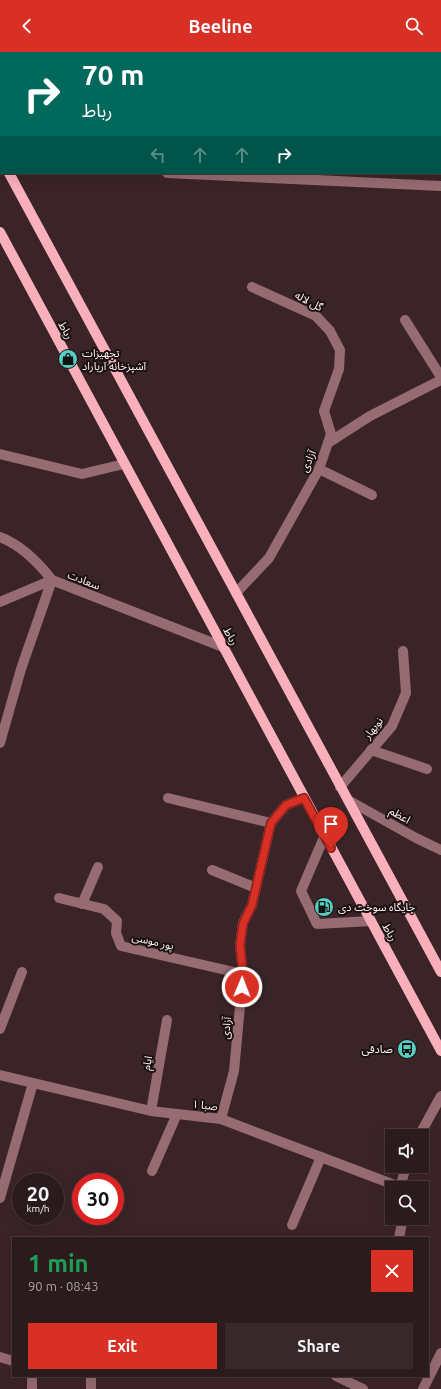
<!DOCTYPE html>
<html lang="en">
<head>
<meta charset="utf-8">
<style>
  body { margin:0; font-family:Ubuntu,"Noto Sans Arabic",sans-serif; background:#38282a; color:#f1f3f6; height:100vh; display:flex; flex-direction:column; font-size:15px; white-space:nowrap }
  * { box-sizing:border-box; margin:0 }
  p { font-size:13px; color:#a6a1a4 }
  .icon { flex:none; width:22px; height:22px; fill:none; stroke:currentColor; stroke-width:2; stroke-linecap:round; stroke-linejoin:round }
  .map { position:relative; flex:1; overflow:hidden }
  .drawer { position:absolute; left:12px; top:1185px; width:417px; height:140px; display:flex; flex-direction:column; background:#2c1b1d; border-radius:0px; box-shadow:0 4px 16px #0002,0 0 0 1px #48393b }
  .drawer>* { flex:none }
  .top-card { position:absolute; left:0px; top:0px; width:441px; height:122px; box-shadow:0 4px 16px #0002,0 0 0 1px #48393b; background:#00695c; color:#fff; overflow:hidden }
  .buttons { position:absolute; left:385px; top:1077px; display:grid; gap:8px }
  .buttons a { display:grid; place-items:center; width:44px; height:44px; border-radius:0px; background:#2c1b1d; box-shadow:0 4px 16px #0002,0 0 0 1px #48393b; font-size:20px }
  .speed { position:absolute; left:12px; top:1121px; display:flex; gap:8px; font-size:20px; font-weight:700; text-align:center }
  .speed>* { display:grid; place-content:center; width:52px; height:52px; border-radius:50%; background:#2c1b1d; box-shadow:0 4px 16px #0002,0 0 0 1px #48393b; line-height:1 }
  .speed small { font-size:10px; font-weight:400 }
  .speed .limit { border:6px solid #d22; background:#fff; color:#111 }
  .pin { position:absolute; display:grid; place-items:center; width:34px; height:34px; color:#fff; margin:-41px -17px; border-radius:50% 50% 50% 0; rotate:-45deg; box-shadow:0 0 4px #0007 }
  .pin .icon { rotate:45deg }
  .me { position:absolute; width:44px; margin:-22px; rotate:1deg; stroke-linejoin:round; filter:drop-shadow(0 0 3px #0008) }
  .turn { display:flex; align-items:center; gap:14px; height:84px; padding:0 16px; font-size:18px }
  .turn .icon { width:52px; height:52px; stroke-width:2.5 }
  .turn b { display:block; font-size:28px; line-height:34px }
  .lanes { display:flex; align-items:center; height:38px; padding:0 16px; background:#0003; justify-content:center; gap:20px; direction:ltr }
  .lanes .off { opacity:.35 }
  .round { display:grid; place-items:center; flex:none; width:42px; height:42px; border-radius:0px; background:#38282a }
  .head { display:flex; align-items:center; justify-content:space-between; height:68px; padding:0 16px }
  h1 { font-size:24px; font-weight:700; line-height:30px; color:#1e9e55 }
  .button { display:flex; gap:8px; margin-top:auto; padding:8px 16px }
  .button a { flex:1; height:46px; border-radius:0px; background:#d93025; color:#fff; font-size:16px; font-weight:700; line-height:46px; text-align:center }
  .button a+a { background:#38282a; color:#f1f3f6 }
  header { display:flex; justify-content:space-between; align-items:center; height:52px; padding:0 16px; background:#d93025; color:#fff; font-size:18px; font-weight:700 }
  .map>svg:first-child { display:block }
  .building { fill:#1c4a46; stroke:#688682 }
  .lines { fill:none; stroke-linecap:round; stroke-linejoin:round }
  .minor { stroke:#976b72; stroke-width:10 }
  .major { stroke:#fab0bb; stroke-width:10 }
  .route-casing { stroke:#8d1f18; stroke-width:10 }
  .route { stroke:#d93025; stroke-width:7 }
  .labels { text-anchor:middle; dominant-baseline:central; stroke-width:4; stroke-linejoin:round; paint-order:stroke }
  .street-label { font-size:11px; fill:#fef1f3; stroke:#1b1012 }
  .poi-label { font-size:11px; fill:#fef1f3; stroke:#1b1012; text-anchor:start }
</style>
</head>
<body>
<header><svg class="icon" aria-label="back" viewBox="0 0 24 24"><path d="M15 5l-7 7 7 7"/></svg>Beeline<svg class="icon" aria-label="search" viewBox="0 0 24 24"><circle cx="10" cy="10" r="6"/><path d="M15 15l6 6"/></svg></header>
<div class="map">
<svg width="441" height="1337" viewBox="0 0 441 1337">
  <rect width="100%" height="100%" fill="#3b2427"/>
  <polygon class="building" points="5,0 79,0 5,1"/>
  <g class="lines">
    <g class="minor">
      <polyline points="167,121 441,134"/>
      <polyline points="405,268 441,325"/>
      <polyline points="328,391 370,364 441,328"/>
      <polyline points="0,402 82,422 124,412"/>
      <polyline points="319,417 372,443"/>
      <path d="M0,485C21,493 38,510 52,528L223,595"/>
      <polyline points="236,541 269,506 319,417 331,382 324,359 339,317 340,298 330,279 316,264 252,235"/>
      <polyline points="0,550 52,528"/>
      <polyline points="0,691 21,617 52,528"/>
      <polyline points="371,698 427,717"/>
      <polyline points="340,735 392,674 406,641 403,599"/>
      <polyline points="168,746 271,771"/>
      <polyline points="348,748 416,786 441,798"/>
      <polyline points="325,783 301,839 317,872 371,869"/>
      <polyline points="212,818 256,836"/>
      <polyline points="59,846 104,857 117,869 116,881 121,894 243,922"/>
      <polyline points="82,852 98,815"/>
      <polyline points="0,977 22,920"/>
      <polyline points="0,1023 151,1059 221,1067 400,1135"/>
      <polyline points="151,1059 167,968"/>
      <polyline points="221,1067 234,1019 243,922 240,893 243,871 252,853 271,771 286,753 304,746"/>
      <polyline points="419,1084 441,1044"/>
      <polyline points="152,1119 177,1062"/>
      <polyline points="400,1136 406,1114"/>
      <polyline points="0,1146 33,1031"/>
      <polyline points="292,1173 321,1105"/>
      <polyline points="399,1186 403,1166"/>
      <polyline points="0,1305 13,1309"/>
      <polyline points="32,1324 32,1337"/>
      <polyline points="336,1324 363,1337"/>
      <polyline points="91,1337 91,1324"/>
      <polyline points="423,1337 441,1301"/>
    </g>
    <g class="major">
      <polyline points="0,37 1,37"/>
      <polyline points="440,38 441,38"/>
      <polyline points="0,103 1,105"/>
      <polyline points="9,121 441,920"/>
      <polyline points="0,180 441,999"/>
    </g>
  </g>
  <g class="lines">
    <g class="route-casing">
      <polyline id="route" points="242,935 243,922 240,893 243,872 252,853 271,771 286,753 304,746 331,796"/>
    </g>
    <use href="#route" class="route"/>
  </g>
  <defs>
    <g id="shop-disc" transform="scale(1)"><circle r="9.5" fill="#56cec3" stroke="#1b1012"/><path d="M-5-2.5h2.3a2.7 3.5 0 0 1 5.4 0H5L5.5 6h-11ZM-1.5-2.5h3a1.5 2.3 0 0 0-3 0Z" fill="#111"/></g>
    <g id="fuel-disc" transform="scale(1)"><circle r="9.5" fill="#56cec3" stroke="#1b1012"/><path d="M-5.5-6h7V0h2V4h1.3V-2.5L3-4.5l.8-.8L6-3V5H2.5V1h-1V6h-7ZM-4.2-4.7v3.2H.2V-4.7Z" fill="#111"/></g>
    <g id="bus-disc" transform="scale(1)"><circle r="9.5" fill="#56cec3" stroke="#1b1012"/><path d="M-5-6H5V4H4V6H2V4H-2V6H-4V4H-5ZM-3.5-4V0h7V-4ZM-3.5 1.2v1.5H-2V1.2ZM2 1.2v1.5H3.5V1.2Z" fill="#111"/></g>
  </defs>
  <g fill-rule="evenodd">
    <use href="#shop-disc" x="68" y="307"/>
    <use href="#fuel-disc" x="324" y="855"/>
    <use href="#bus-disc" x="407" y="997"/>
  </g>
  <g class="labels">
    <g class="street-label">
      <text transform="translate(309 249) rotate(28)">گل لاله</text>
      <text transform="translate(66 278) rotate(62)">رباط</text>
      <text transform="translate(308 409) rotate(-66)">آزادی</text>
      <text transform="translate(84 528) rotate(22)">سعادت</text>
      <text transform="translate(231 584) rotate(62)">رباط</text>
      <text transform="translate(373 676) rotate(-52)">نوبهار</text>
      <text transform="translate(400 763) rotate(30)">اعظم</text>
      <text transform="translate(390 880) rotate(62)">رباط</text>
      <text transform="translate(153 889) rotate(13)">پور موسی</text>
      <text transform="translate(226 976) rotate(-85)">آزادی</text>
      <text transform="translate(147 1011) rotate(-80)">ایام</text>
      <text transform="translate(205 1053) rotate(7)">صبا ۱</text>
    </g>
    <g class="poi-label">
      <text x="82" y="301">تجهیزات<tspan x="82" dy="13">آشپزخانه آریاراد</tspan></text>
      <text x="338" y="855">جایگاه سوخت دی</text>
      <text x="393" y="997" text-anchor="end">صادقی</text>
    </g>
  </g>
</svg>
<div class="buttons">
<a><svg class="icon" aria-label="sound" viewBox="0 0 24 24"><path d="M4 9h4l5-4v14l-5-4H4zM17 9q2 3 0 6"/></svg></a>
<a><svg class="icon" aria-label="search" viewBox="0 0 24 24"><circle cx="10" cy="10" r="6"/><path d="M15 15l6 6"/></svg></a>
</div>
<div class="speed"><div>20<small>km/h</small></div><div class="limit">30</div></div>
<div class="pin" style="left:331px;top:796px;background:#d93025"><svg class="icon" aria-label="arrive" viewBox="0 0 24 24"><path d="M6 21V4h12l-3 4 3 4H6"/></svg></div>
<svg class="me" style="left:242px;top:935px" viewBox="-20 -20 40 40"><circle r="17" fill="#d93025" stroke="#fff" stroke-width="3"/><path d="M0-11L8 9 0 5-8 9z" fill="#fff"/></svg>
<div class="top-card">
<div class="turn"><svg class="icon" aria-label="right" viewBox="0 0 24 24"><path d="M7 20v-9h11M14 6l5 5-5 5"/></svg><div><b>70 m</b>رباط</div></div>
<div class="lanes"><svg class="icon off" aria-label="left" viewBox="0 0 24 24"><path d="M17 20v-9H6M10 6l-5 5 5 5"/></svg><svg class="icon off" aria-label="ahead" viewBox="0 0 24 24"><path d="M12 20V5M6 11l6-6 6 6"/></svg><svg class="icon off" aria-label="ahead" viewBox="0 0 24 24"><path d="M12 20V5M6 11l6-6 6 6"/></svg><svg class="icon" aria-label="right" viewBox="0 0 24 24"><path d="M7 20v-9h11M14 6l5 5-5 5"/></svg></div>
</div>
<section class="drawer">
<div class="head"><div><h1>1 min</h1><p>90 m · 08:43</p></div><a class="round" style="background:#d93025;color:#fff"><svg class="icon" aria-label="close" viewBox="0 0 24 24"><path d="M6 6l12 12M18 6L6 18"/></svg></a></div>
<div class="button"><a>Exit</a><a>Share</a></div>
</section>
</div>
</body>
</html>
